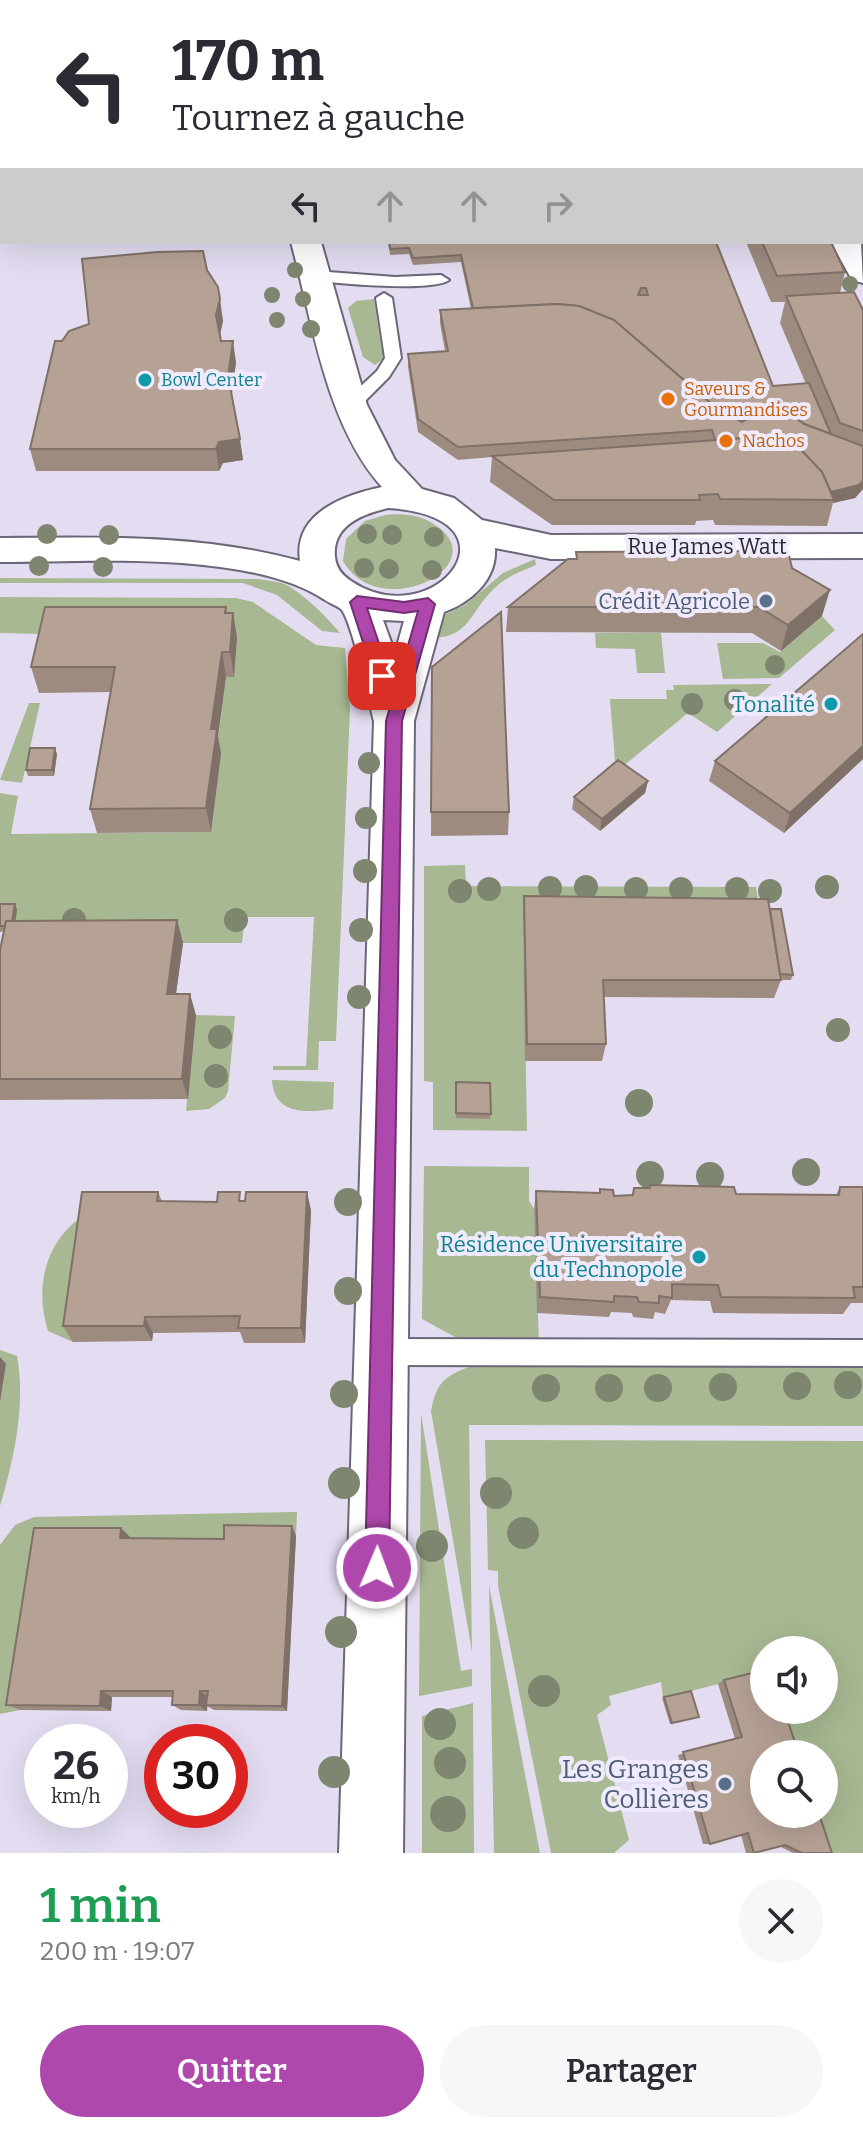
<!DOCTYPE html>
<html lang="fr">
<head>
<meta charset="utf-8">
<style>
  body { margin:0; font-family:Bitter,serif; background:#f7f7f7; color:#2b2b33; height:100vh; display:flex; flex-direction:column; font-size:30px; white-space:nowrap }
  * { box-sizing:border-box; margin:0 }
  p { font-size:26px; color:#7c7c81 }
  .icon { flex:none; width:44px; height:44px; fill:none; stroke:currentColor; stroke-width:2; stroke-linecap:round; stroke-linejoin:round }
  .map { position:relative; height:1853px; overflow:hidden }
  .side { display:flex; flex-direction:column; background:#fff; flex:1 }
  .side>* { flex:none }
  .hud { position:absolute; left:0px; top:0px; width:864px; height:244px; box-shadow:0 8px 32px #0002; background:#fff; color:#2b2b33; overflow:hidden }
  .tools { position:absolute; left:750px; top:1636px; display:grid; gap:16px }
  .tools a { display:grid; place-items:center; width:88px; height:88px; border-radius:50%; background:#fff; box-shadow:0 8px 32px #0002; font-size:40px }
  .speed { position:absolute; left:24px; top:1724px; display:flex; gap:16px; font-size:40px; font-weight:700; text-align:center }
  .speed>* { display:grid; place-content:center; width:104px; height:104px; border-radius:50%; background:#fff; box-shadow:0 8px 32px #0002; line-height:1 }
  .speed small { font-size:20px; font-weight:400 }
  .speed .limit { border:12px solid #d22; background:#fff; color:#111 }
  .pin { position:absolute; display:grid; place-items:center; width:68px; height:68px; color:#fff; margin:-34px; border-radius:16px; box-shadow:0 4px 12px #0006 }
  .me { position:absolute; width:88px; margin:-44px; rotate:1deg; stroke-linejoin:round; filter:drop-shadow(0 0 6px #0008) }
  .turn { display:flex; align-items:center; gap:28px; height:168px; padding:0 40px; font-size:36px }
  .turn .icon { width:104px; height:104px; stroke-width:2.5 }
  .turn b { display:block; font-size:56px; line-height:68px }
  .lanes { display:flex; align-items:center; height:76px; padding:0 40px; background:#0003; justify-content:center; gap:40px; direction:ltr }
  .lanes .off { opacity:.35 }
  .round { display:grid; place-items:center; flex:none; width:84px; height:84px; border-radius:42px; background:#f7f7f7 }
  .head { display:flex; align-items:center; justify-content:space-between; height:136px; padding:0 40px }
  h1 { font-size:48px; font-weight:600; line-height:60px; color:#1e9e55 }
  .button { display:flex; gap:16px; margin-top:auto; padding:16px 40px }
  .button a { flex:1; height:92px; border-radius:48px; background:#ae48ac; color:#fff; font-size:32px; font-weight:600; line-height:92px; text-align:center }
  .button a+a { background:#f7f7f7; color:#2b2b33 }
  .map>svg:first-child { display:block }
  .green { fill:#a7b892 }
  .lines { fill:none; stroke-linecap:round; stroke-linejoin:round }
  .lane-casing { stroke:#6c6679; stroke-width:4 }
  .street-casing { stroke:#6c6679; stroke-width:4 }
  .lane { fill:#fff; fill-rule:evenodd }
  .street { fill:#fff; fill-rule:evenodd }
  .tree { fill:#7e866f }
  .wall { fill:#9d8b80 }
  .shaded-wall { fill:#7f7168 }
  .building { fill:#b6a295; stroke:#7f7168; stroke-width:2; fill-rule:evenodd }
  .route { fill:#ae48ac; stroke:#712f70; stroke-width:2 }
  .culture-dot { fill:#0f9aa8; stroke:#f0ebfc; stroke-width:3 }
  .food-dot { fill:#e8710a; stroke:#f0ebfc; stroke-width:3 }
  .service-dot { fill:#5c6f8a; stroke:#f0ebfc; stroke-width:3 }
  .labels { text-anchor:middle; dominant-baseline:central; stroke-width:8; stroke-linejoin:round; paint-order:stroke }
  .far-culture-label { font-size:18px; fill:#0d838f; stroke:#f0ebfc; text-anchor:start }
  .far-food-label { font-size:18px; fill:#c56008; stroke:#f0ebfc; text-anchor:start }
  .street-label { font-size:22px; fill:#2a2830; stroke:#f0ebfc }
  .service-label { font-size:22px; fill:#4e5e75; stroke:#f0ebfc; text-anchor:end }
  .culture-label { font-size:22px; fill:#0d838f; stroke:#f0ebfc; text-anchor:end }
  .near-service-label { font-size:26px; fill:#4e5e75; stroke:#f0ebfc; text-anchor:end }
</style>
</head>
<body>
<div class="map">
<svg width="863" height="1853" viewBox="0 0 863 1853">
  <rect width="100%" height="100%" fill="#e4ddf2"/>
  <g class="green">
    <polygon points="374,299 383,359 375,365 363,357 348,308 356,301"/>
    <path d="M385,515C404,513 423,515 438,527C493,567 379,624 343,561L346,539L365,521Z"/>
    <path d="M535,559L536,565C522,571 507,576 496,587C468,612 472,639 427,638L446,614L465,605L503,573Z"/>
    <path d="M0,578L257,579C265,580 274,581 282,583C299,589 329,619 340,633L322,631L277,595L243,583H0Z"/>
    <polygon points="0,597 236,598 253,602 316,645 345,648 350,709 336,1041 319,1041 318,1070 273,1070 273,1066 306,1066 314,917 245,917 242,943 16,943 0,910 0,793 18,796 11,834 211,832 221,754 216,754 226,677 234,676 237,639 0,633"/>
    <polygon points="822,616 835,630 779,678 723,679 717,643 763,643 780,652"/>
    <polygon points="595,633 661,633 665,673 637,673 635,649 596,648"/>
    <polygon points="772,684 717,732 688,713 616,772 610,699 667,699 666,690 674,690 673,685"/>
    <polygon points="29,703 40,703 22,783 0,780"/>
    <polygon points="465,865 466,886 756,887 761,918 523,915 527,1131 433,1130 433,1082 424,1081 424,866"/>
    <polygon points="196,1015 235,1016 228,1091 225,1098 209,1109 186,1111"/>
    <path d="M272,1080L334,1082L333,1109C306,1113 274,1115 272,1080Z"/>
    <polygon points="424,1166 529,1167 529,1201 534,1209 539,1343 457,1338 422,1319"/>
    <path d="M92,1210L73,1342L48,1331C33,1284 47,1235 92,1210Z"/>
    <path d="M0,1350L17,1356C26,1405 14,1458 0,1506Z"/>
    <path d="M477,1364L863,1365V1426L469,1425L472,1652L431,1411C437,1378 448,1375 477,1364Z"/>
    <polygon points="421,1413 461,1671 472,1669 472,1686 419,1696"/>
    <polygon points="485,1440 863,1441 863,1853 822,1853 809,1814 824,1814 824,1754 789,1754 775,1710 824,1710 824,1650 764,1650 764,1677 762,1673 663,1698 661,1682 609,1696 611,1705 597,1715 629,1840 614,1853 551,1853 498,1586 498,1571 488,1570"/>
    <polygon points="297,1512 296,1536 230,1549 46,1538 20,1710 0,1714 0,1545 15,1525 34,1517"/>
    <polygon points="489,1585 540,1853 494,1853"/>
    <polygon points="473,1703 474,1853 422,1853 422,1716"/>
  </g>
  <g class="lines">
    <g class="lane-casing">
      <g id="lane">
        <path d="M315,271L395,277L441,275L449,280C434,292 332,284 310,279L307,276Z"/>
        <polygon points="384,293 392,298 401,358 389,377 357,409 345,409 343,405 345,401 377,371 385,358 376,298"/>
        <polygon points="381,1339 863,1340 863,1366 381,1365 372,1361 368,1352 372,1343"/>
      </g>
    </g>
    <g class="street-casing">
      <g id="street">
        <polygon points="227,0 251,0 252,2 228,2"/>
        <polygon points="713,0 737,0 738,2 714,2"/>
        <rect x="0" y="217" width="2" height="18"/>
        <path d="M291,242H321L367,405L395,460L422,489L454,498L482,520L551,535L863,534V558L551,559L495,548C497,579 472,602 444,612L414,721L403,1853H339L374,721C369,701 352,621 341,609C338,606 329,603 325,600C251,550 89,562 0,562V538C101,537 202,534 300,561C293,513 344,495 382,487C326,425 312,320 291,242ZM388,508C529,517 434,637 351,581C342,575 336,568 335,557C332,525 363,514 388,508ZM383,620L404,621L395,653Z"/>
        <polygon points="831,242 861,242 863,283 852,280"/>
      </g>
    </g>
    <use href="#lane" class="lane"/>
    <use href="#street" class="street"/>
  </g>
  <g class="tree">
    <circle cx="295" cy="270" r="8"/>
    <circle cx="850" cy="284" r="8"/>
    <circle cx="272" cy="295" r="8"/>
    <circle cx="303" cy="299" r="8"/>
    <circle cx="277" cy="320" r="8"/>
    <circle cx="311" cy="329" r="9"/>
    <circle cx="47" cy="534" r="10"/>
    <circle cx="367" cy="534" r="10"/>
    <circle cx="109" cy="535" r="10"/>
    <circle cx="392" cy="535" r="10"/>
    <circle cx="434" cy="537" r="10"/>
    <circle cx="39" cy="566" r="10"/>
    <circle cx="103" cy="567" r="10"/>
    <circle cx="364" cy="568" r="10"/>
    <circle cx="389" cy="569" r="10"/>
    <circle cx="432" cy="570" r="10"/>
    <circle cx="775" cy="665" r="10"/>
    <circle cx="735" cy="700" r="11"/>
    <circle cx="692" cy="704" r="11"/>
    <circle cx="369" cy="763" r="11"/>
    <circle cx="366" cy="818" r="11"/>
    <circle cx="365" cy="871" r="12"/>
    <circle cx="586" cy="887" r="12"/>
    <circle cx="827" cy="887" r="12"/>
    <circle cx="550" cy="888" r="12"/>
    <circle cx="489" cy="889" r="12"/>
    <circle cx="636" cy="889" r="12"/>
    <circle cx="681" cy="889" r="12"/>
    <circle cx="737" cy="889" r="12"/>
    <circle cx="460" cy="891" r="12"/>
    <circle cx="770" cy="891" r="12"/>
    <circle cx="74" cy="920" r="12"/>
    <circle cx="236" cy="920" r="12"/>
    <circle cx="361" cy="930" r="12"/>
    <circle cx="359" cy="997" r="12"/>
    <circle cx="838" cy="1030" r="12"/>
    <circle cx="220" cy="1037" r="12"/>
    <circle cx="216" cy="1076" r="12"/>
    <circle cx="639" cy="1103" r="14"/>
    <circle cx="806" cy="1172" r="14"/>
    <circle cx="650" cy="1175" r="14"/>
    <circle cx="710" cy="1176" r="14"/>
    <circle cx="348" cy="1202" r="14"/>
    <circle cx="348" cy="1291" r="14"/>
    <circle cx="848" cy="1385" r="14"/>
    <circle cx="797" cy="1386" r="14"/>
    <circle cx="723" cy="1387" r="14"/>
    <circle cx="546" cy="1388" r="14"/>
    <circle cx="609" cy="1388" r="14"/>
    <circle cx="658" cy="1388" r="14"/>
    <circle cx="344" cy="1394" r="14"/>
    <circle cx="344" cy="1483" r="16"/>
    <circle cx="496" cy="1493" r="16"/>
    <circle cx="523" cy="1533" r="16"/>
    <circle cx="432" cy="1546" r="16"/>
    <circle cx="341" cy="1632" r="16"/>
    <circle cx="544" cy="1691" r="16"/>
    <circle cx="440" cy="1724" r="16"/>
    <circle cx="450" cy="1763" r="16"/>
    <circle cx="334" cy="1772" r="16"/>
    <circle cx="448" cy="1814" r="18"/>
  </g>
  <g class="wall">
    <polygon points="0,0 2,2 2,57 0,55"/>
    <polygon points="389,242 716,242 773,386 806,384 780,323 785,302 771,302 746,242 831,242 845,272 840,293 863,310 863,489 855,498 833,503 827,526 715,525 713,520 696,521 695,525 552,525 490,482 492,457 458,460 418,432 408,367 408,354 445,351 440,323 440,310 471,309 461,262 413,265 409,254 390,255"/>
    <polygon points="207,270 223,321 220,335 221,341 236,362 232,394 243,460 223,463 219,471 36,471 30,449 62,341 89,324"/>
    <polygon points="576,552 792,568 822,616 781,651 752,633 506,632 508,607 576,559"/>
    <polygon points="226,607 227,613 233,613 237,638 234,677 226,677 218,736 221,754 211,832 97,833 90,809 111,692 39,693 31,667"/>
    <polygon points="863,634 863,759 784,833 709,781 715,761"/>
    <polygon points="432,667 509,812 508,835 431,836"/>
    <polygon points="57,754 54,776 28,776 26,770"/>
    <polygon points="648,781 645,793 600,831 572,809 574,797"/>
    <polygon points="524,896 770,909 793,975 791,980 781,980 774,998 604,997 606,1044 602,1061 525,1061 523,915"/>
    <polygon points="0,904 15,904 17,910 15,921 177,920 183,943 176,994 196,1015 188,1099 0,1100 0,950 4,931 0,932"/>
    <polygon points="456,1082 491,1114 490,1119 456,1118"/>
    <polygon points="650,1185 736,1194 836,1195 840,1187 863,1187 863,1303 851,1303 843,1314 713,1313 710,1301 671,1300 665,1314 655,1312 653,1319 633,1317 632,1313 611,1312 609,1317 537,1313 534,1209 536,1191 599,1193 600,1189 614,1196 632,1195 634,1188 649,1188"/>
    <polygon points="158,1192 162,1201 242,1201 311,1210 305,1343 244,1343 240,1332 153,1333 152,1341 73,1342 63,1326"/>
    <polygon points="296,1536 287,1711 214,1710 207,1706 207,1711 181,1710 172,1705 173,1697 112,1697 111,1711 20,1710 6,1705 131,1539 224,1539"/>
    <polygon points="724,1680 832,1853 793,1853 779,1846 755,1853 746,1853 741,1835 710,1844 703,1844 678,1755 735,1739 718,1684"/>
    <polygon points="664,1697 699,1717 670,1724 662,1698"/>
  </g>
  <g class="shaded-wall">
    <polygon points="220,299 223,321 219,337 216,315"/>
    <polygon points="233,341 236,362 231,397 228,376"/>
    <polygon points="240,439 243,460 223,463 219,471 216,449 219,442"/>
    <polygon points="863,481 863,489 855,498 833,503 834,500 823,494"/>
    <polygon points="830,590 822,616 781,651 788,625"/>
    <polygon points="233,613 237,638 234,677 230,652"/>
    <polygon points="222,652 226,677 218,736 221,754 211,832 206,808 211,729"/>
    <polygon points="863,746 863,759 784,833 790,813"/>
    <polygon points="55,748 57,754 54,776 52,770"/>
    <polygon points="648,781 645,793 600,831 602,819"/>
    <polygon points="15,904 17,910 14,931 11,925"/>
    <polygon points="177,920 183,943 173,1015 167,994"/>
    <polygon points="190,994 196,1015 188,1099 182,1079"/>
    <polygon points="307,1192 311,1210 305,1343 301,1328"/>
    <polygon points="145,1317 153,1333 152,1341 144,1326"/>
    <polygon points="0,1357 6,1364 0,1402"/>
    <polygon points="292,1526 296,1536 287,1711 282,1706"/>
    <polygon points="121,1528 131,1538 120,1538"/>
    <polygon points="101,1691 112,1697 111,1711 100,1706"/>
    <polygon points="200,1691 208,1697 207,1711 199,1705"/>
  </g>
  <g class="building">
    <polygon points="0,0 23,0 25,2 2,2 2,42 0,40"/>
    <polygon points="317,0 655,0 656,2 317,2"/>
    <polygon points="658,0 707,0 708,2 659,2"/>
    <polygon points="774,0 834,0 835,2 775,2"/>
    <path d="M389,242H716L773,386L809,383L831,434L804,424L774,402L742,422L720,410L714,413L713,412L714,406L614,320L579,306L557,304L473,308L461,255L413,258L409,248L390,249ZM641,288H646L648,295H638Z"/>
    <polygon points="762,242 831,242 845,272 777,276"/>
    <polygon points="203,251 207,270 218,287 220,299 216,315 221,341 233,341 228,376 240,439 219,442 216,449 30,449 55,341 62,341 69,331 89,324 82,259 157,252"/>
    <polygon points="854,292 863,310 863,431 840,423 786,296"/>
    <polygon points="557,304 579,306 614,320 714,406 709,410 714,413 720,410 742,422 774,402 804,424 863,446 863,481 859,485 831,492 822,472 787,435 715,440 712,430 458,447 418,419 408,354 448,351 440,310"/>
    <polygon points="787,435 822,472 834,500 720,499 718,494 699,495 700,500 554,500 492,456"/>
    <polygon points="788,551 792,568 830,590 788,625 759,607 508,607 568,559 577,559 576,552"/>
    <polygon points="45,607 226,607 225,613 233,613 230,652 222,652 211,729 217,729 206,808 90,809 115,667 31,667"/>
    <polygon points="501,612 509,812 431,812 432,667"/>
    <polygon points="863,634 863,746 790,813 715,761"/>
    <polygon points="30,748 55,748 52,770 26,770"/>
    <polygon points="618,760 648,781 602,819 574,797"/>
    <polygon points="524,896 768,899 781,980 603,980 606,1044 527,1044"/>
    <polygon points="0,904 15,904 12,921 6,921 5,926 0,926"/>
    <polygon points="770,909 781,909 793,975 780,974"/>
    <polygon points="177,920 167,994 190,994 182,1079 0,1079 0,950 6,921"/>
    <polygon points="456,1082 490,1083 491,1114 456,1113"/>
    <polygon points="650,1185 734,1187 736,1194 839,1195 840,1187 863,1187 863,1287 853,1287 855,1298 721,1297 718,1285 672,1284 672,1298 659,1296 659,1303 639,1302 637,1297 614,1296 614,1302 540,1297 536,1191 600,1193 600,1189 613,1190 614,1196 633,1195 634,1188 650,1188"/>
    <polygon points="82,1192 158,1192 157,1201 217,1202 218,1192 240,1192 239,1201 245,1201 246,1192 307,1192 301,1328 238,1328 240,1316 145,1317 144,1326 63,1326"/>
    <polygon points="224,1525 292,1526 282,1706 206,1705 208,1691 200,1691 199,1705 172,1705 173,1691 101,1691 100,1706 6,1705 34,1528 121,1528 120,1538 224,1539"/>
    <polygon points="764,1670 764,1710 784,1710 799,1754 764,1754 764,1814 819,1814 832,1853 802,1853 785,1845 754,1853 748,1833 710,1844 683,1752 742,1737 724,1680"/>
    <polygon points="691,1691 699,1717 672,1723 664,1697"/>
  </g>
  <polygon class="route" points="357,596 404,602 428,598 435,604 402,721 389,1568 385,1576 377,1580 368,1576 365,1568 386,721 418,611 404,613 367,608 390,676 382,682 374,676 350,602"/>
  <g class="culture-dot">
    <circle cx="145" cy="380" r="8"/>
    <circle cx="831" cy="704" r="8"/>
    <circle cx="699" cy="1257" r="8"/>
  </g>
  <g class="food-dot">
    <circle cx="668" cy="399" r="8"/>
    <circle cx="726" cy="441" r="8"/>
  </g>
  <g class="service-dot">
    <circle cx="766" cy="601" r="8"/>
    <circle cx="725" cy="1784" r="8"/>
  </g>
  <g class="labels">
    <g class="far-culture-label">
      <text x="161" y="380">Bowl Center</text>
    </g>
    <g class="far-food-label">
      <text x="684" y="389">Saveurs &amp;<tspan x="684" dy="21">Gourmandises</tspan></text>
      <text x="742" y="441">Nachos</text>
    </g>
    <g class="street-label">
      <text x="707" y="546">Rue James Watt</text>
    </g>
    <g class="service-label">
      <text x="750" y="601">Crédit Agricole</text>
    </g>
    <g class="culture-label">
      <text x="815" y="704">Tonalité</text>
      <text x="683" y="1244">Résidence Universitaire<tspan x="683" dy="25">du Technopole</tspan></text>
    </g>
    <g class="near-service-label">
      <text x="709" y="1769">Les Granges<tspan x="709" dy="30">Collières</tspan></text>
    </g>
  </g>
</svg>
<div class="tools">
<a><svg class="icon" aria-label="sound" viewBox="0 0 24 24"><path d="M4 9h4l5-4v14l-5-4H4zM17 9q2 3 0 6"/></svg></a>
<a><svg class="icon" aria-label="search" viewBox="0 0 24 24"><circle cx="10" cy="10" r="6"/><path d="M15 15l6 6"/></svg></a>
</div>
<div class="speed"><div>26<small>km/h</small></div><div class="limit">30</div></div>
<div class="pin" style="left:382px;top:676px;background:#d93025"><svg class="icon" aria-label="arrive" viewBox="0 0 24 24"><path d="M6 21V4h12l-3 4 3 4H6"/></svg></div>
<svg class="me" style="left:377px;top:1568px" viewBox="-20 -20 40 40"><circle r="17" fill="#ae48ac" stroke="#fff" stroke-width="3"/><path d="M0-11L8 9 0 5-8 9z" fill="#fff"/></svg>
<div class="hud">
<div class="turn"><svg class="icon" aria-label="left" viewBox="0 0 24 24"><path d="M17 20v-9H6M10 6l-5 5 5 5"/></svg><div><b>170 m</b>Tournez à gauche</div></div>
<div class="lanes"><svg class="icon" aria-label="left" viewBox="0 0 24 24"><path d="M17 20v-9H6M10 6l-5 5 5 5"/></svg><svg class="icon off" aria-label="ahead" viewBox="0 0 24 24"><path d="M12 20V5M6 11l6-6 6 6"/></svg><svg class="icon off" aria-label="ahead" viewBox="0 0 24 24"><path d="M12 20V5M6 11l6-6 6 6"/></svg><svg class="icon off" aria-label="right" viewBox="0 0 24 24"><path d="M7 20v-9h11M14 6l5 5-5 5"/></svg></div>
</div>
</div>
<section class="side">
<div class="head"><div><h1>1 min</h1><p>200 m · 19:07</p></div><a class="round"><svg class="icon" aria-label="close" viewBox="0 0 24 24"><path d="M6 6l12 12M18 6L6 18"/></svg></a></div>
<div class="button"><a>Quitter</a><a>Partager</a></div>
</section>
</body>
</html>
